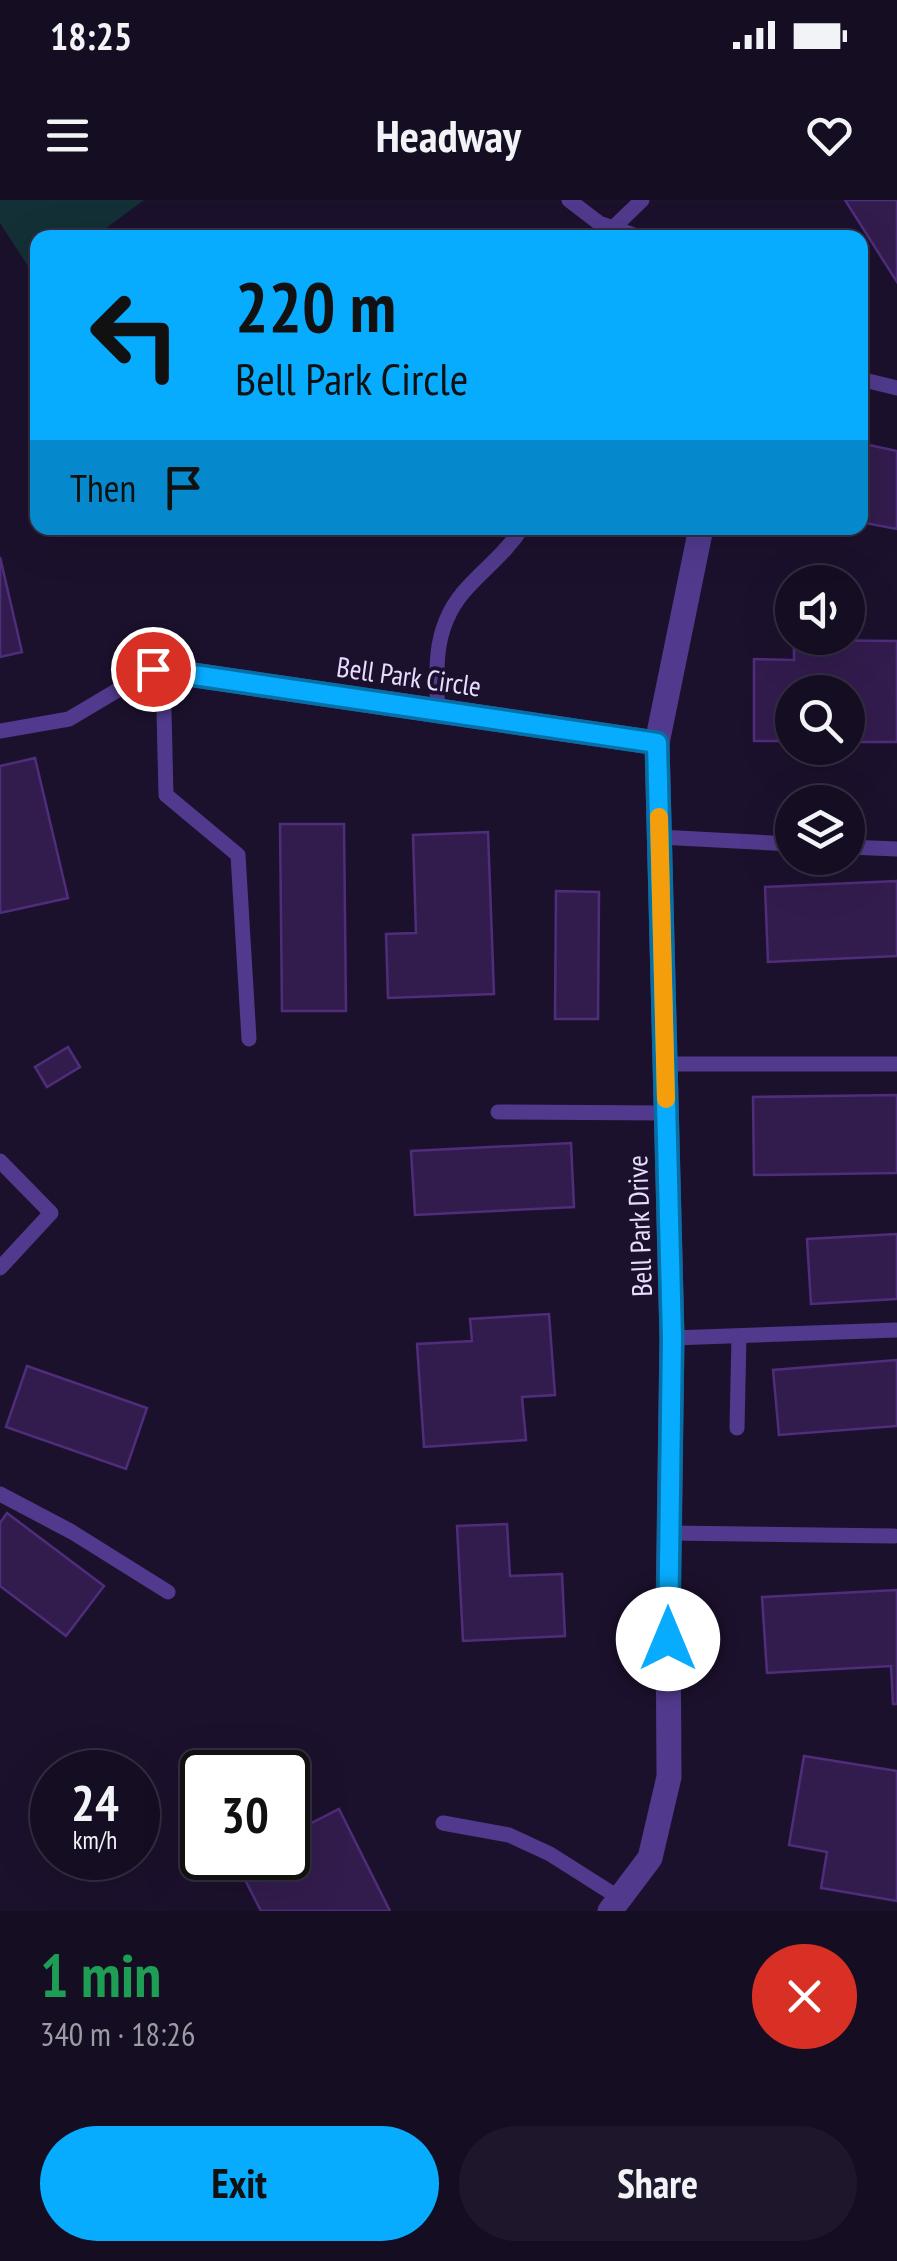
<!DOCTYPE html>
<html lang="en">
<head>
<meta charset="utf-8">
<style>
  body { margin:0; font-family:"PT Sans Narrow",sans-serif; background:#1e162a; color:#f1f3f6; height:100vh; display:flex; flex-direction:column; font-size:38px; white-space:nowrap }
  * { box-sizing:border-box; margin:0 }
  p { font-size:32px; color:#9d9ca5 }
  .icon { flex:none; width:55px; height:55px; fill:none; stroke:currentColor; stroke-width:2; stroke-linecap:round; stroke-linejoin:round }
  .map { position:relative; height:1711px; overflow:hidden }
  .details { display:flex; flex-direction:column; background:#150d22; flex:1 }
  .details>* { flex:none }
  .top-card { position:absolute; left:30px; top:30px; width:838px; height:305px; border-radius:20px; box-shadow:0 10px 40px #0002,0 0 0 2px #342d40; background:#08acff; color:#111; overflow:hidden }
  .fabs { position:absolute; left:775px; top:365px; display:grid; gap:20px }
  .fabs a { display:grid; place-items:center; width:90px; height:90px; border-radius:50%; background:#150d22; box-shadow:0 10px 40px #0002,0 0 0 2px #342d40; font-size:50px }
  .speed { position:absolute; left:30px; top:1550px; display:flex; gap:20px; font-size:50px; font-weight:700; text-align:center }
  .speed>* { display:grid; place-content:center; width:130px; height:130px; border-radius:50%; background:#150d22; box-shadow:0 10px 40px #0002,0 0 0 2px #342d40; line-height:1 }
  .speed small { font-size:25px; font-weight:400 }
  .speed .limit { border:5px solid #111; border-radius:15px; background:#fff; color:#111 }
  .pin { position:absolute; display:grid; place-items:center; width:85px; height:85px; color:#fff; margin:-42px; border:5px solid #fff; border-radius:50%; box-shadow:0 2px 10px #0007 }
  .me { position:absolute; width:110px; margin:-55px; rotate:0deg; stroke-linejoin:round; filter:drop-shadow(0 0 8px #0008) }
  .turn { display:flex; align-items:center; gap:35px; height:210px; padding:0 40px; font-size:45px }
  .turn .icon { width:130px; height:130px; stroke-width:2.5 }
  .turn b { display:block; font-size:70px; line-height:85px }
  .then { display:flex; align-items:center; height:95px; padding:0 40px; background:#0003; gap:20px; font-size:38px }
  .round { display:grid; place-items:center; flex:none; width:105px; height:105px; border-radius:52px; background:#1e162a }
  .headline { display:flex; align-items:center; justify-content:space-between; height:170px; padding:0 40px }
  h1 { font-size:60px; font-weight:800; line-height:75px; color:#1e9e55 }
  .button { display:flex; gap:20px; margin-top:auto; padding:20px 40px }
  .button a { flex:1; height:115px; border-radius:60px; background:#08acff; color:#111; font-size:40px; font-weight:800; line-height:115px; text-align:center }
  .button a+a { background:#1e162a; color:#f1f3f6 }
  .status { display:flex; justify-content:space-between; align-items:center; height:70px; padding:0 50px; background:#150d22; direction:ltr }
  .status svg { height:28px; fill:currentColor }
  header { display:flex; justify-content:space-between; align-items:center; height:130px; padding:0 40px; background:#150d22; font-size:45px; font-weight:800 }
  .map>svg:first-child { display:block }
  .green { fill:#133037 }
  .building { fill:#321c4e; stroke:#4f2d7b; stroke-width:2.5 }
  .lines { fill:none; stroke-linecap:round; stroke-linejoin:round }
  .lane { stroke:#513a8d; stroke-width:15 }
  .street { stroke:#513a8d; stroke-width:25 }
  .route-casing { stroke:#0570a6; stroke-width:25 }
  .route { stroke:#08acff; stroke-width:18 }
  .slow { stroke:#f59e0b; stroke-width:18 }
  .labels { text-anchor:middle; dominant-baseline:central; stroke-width:8; stroke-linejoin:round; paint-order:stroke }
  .street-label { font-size:28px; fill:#e8dcff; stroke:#1c112d }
</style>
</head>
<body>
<div class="status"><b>18:25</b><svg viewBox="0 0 49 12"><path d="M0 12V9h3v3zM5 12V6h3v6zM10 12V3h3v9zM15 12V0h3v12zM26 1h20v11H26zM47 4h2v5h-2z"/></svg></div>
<header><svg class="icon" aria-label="menu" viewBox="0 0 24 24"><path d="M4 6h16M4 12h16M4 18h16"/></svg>Headway<svg class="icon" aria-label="heart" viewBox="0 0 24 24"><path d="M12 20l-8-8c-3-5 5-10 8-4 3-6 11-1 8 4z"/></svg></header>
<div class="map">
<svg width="897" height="1711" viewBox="0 0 897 1711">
  <rect width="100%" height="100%" fill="#1c112d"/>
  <polygon class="green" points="0,0 144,0 94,37 38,38 37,80 0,23"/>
  <g class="building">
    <polygon points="845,0 897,0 897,82"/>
    <polygon points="860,243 897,251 897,329 860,322"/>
    <polygon points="0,357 22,452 0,457"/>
    <polygon points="794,440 897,441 897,542 848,542 848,492 792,492 792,541 754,541 754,459 794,460"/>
    <polygon points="35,558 68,698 0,713 0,566"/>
    <polygon points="280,624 344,624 346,811 282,811"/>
    <polygon points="488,632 494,794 388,798 386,734 416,733 413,635"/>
    <polygon points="897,681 897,756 768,762 765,687"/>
    <polygon points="556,691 599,692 598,819 555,819"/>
    <polygon points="68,847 80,867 47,887 35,867"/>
    <polygon points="897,895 897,973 754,975 753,897"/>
    <polygon points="571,943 574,1007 415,1015 411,951"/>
    <polygon points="897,1034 897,1099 811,1104 807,1039"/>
    <polygon points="549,1114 555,1195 522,1197 526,1240 424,1247 417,1144 472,1141 470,1119"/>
    <polygon points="897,1160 897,1226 779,1235 773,1170"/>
    <polygon points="27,1166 147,1208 126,1269 6,1227"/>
    <polygon points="7,1313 104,1386 66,1436 0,1386 0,1323"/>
    <polygon points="507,1324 510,1376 562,1374 565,1436 463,1441 457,1326"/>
    <polygon points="897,1390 897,1504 893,1504 891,1466 767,1473 762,1397"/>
    <polygon points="804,1556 897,1571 897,1701 821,1688 827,1652 789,1645"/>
    <polygon points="339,1609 390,1711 261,1711 234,1658 288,1658 288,1635"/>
  </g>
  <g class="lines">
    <g class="lane">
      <polyline points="569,0 599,23 643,38"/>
      <polyline points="613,28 642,0"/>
      <polyline points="860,179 897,188"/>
      <polyline points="163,470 166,595 238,655 249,839"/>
      <path d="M438,511C435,464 434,422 469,386C488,366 507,351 522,328"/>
      <polyline points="0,531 69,519 153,469"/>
      <polyline points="659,637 792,644"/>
      <polyline points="848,647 897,649"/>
      <polyline points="665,864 897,864"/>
      <polyline points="498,912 666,913"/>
      <polyline points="0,961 51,1013 0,1068"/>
      <polyline points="672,1138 897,1130"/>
      <polyline points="737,1228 739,1136"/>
      <polyline points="0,1294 72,1332 168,1392"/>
      <polyline points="669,1333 894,1336"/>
      <polyline points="443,1623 509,1635 550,1654 621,1699"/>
    </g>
    <g class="street">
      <polyline points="153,469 657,543"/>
      <polyline points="610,1711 650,1658 669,1577 668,1405 672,1138 657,543 701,328"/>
    </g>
  </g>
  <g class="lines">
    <g class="route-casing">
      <polyline id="route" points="153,469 657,543 672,1138 668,1439"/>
    </g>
    <use href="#route" class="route"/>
    <polyline class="slow" points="659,617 666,899"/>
  </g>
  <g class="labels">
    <g class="street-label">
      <text transform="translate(409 476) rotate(8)">Bell Park Circle</text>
      <text transform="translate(639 1026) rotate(-92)">Bell Park Drive</text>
    </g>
  </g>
</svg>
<div class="fabs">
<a><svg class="icon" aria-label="sound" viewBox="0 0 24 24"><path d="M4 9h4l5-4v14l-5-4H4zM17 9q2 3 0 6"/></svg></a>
<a><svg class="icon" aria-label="search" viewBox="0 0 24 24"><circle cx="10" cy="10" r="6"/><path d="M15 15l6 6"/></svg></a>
<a><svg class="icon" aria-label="layers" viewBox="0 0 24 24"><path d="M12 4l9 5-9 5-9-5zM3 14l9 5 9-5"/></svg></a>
</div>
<div class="speed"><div>24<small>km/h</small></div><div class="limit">30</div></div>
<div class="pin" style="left:153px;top:469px;background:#d93025"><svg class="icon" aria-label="arrive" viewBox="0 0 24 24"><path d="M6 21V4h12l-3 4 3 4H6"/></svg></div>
<svg class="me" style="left:668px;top:1439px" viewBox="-20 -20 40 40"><circle r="19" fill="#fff"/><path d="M0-13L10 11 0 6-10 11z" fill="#08acff"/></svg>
<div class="top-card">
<div class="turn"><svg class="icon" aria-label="left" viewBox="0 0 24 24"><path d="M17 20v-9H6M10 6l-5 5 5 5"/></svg><div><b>220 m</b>Bell Park Circle</div></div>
<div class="then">Then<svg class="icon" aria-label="arrive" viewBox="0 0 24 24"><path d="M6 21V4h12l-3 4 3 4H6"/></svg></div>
</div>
</div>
<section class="details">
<div class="headline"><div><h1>1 min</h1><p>340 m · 18:26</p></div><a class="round" style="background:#d93025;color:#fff"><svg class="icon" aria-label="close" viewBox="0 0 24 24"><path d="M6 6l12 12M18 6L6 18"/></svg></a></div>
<div class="button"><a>Exit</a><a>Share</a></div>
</section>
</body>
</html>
